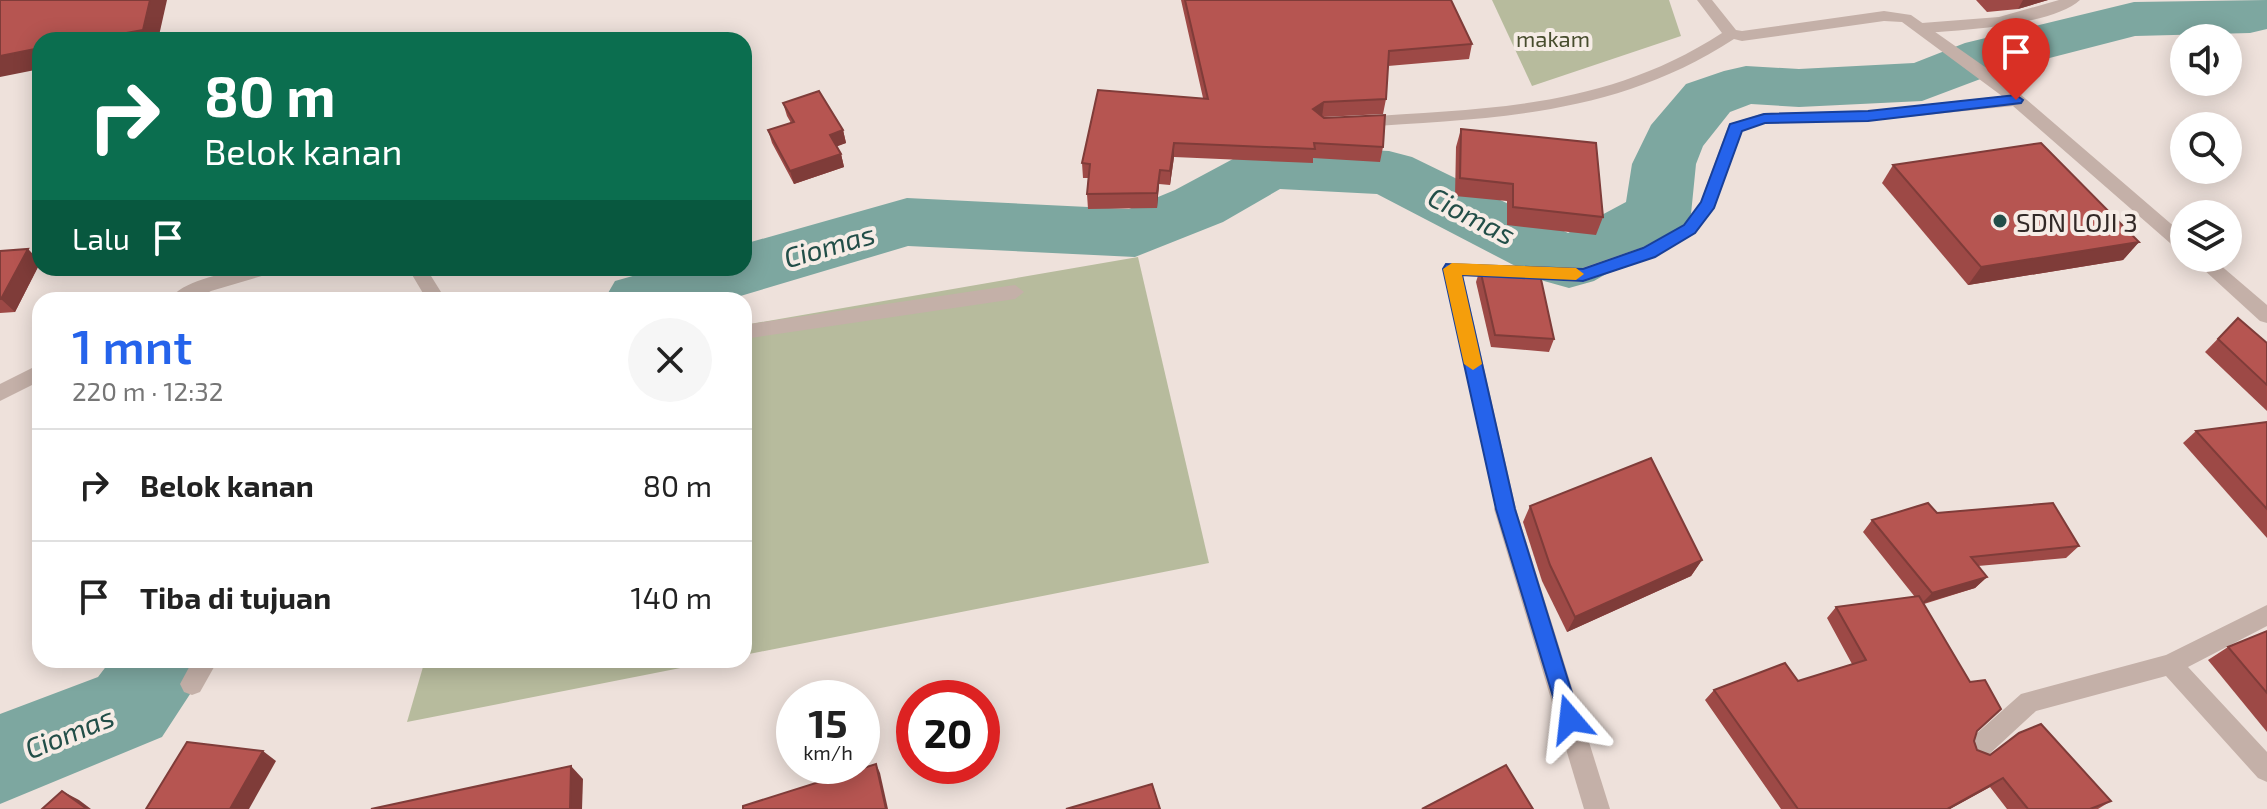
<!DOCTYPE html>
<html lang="id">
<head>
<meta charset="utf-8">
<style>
  body { margin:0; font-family:"Exo 2",sans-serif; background:#f6f6f6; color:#222; height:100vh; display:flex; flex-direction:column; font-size:30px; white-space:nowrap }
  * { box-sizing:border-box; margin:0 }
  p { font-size:26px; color:#767676 }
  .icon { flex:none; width:44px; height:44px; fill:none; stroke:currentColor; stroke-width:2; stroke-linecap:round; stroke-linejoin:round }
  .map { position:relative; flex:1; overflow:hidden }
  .drawer { position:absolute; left:32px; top:292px; width:720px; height:376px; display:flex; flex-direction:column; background:#fff; border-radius:24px; box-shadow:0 4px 20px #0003 }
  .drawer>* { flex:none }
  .hud { position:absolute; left:32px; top:32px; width:720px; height:244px; border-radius:24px; box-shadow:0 4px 20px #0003; background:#0b6e4f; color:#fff; overflow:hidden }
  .controls { position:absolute; left:2170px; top:24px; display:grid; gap:16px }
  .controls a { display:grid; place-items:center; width:72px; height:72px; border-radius:50%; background:#fff; box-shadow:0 4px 20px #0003; font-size:40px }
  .speed { position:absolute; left:776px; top:680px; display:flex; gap:16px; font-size:40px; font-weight:700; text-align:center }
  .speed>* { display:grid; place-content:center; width:104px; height:104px; border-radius:50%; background:#fff; box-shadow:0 4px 20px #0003; line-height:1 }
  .speed small { font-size:20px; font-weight:400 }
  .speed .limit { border:12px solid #d22; background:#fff; color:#111 }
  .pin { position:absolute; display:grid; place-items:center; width:68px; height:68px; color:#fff; margin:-82px -34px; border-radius:50% 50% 50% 0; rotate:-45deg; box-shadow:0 0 8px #0007 }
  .pin .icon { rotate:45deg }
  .me { position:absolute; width:88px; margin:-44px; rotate:343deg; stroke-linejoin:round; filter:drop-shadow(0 0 6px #0008) }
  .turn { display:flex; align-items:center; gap:28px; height:168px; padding:0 40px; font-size:36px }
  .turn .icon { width:104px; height:104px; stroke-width:2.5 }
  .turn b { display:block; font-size:56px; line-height:68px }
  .then { display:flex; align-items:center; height:76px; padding:0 40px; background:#0003; gap:16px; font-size:30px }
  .round { display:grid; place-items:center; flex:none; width:84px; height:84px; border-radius:42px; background:#f6f6f6 }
  .summary { display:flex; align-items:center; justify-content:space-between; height:136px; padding:0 40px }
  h1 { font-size:48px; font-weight:600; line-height:60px; color:#2563eb }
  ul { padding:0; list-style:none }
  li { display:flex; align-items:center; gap:24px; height:112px; padding:0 40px; border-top:2px solid #e0e0e0 }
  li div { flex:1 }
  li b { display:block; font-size:30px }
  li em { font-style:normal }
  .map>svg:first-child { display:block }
  .green { fill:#b7bb9d }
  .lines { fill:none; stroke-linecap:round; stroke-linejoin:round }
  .river { fill:#7da7a0; fill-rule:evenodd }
  .service { fill:#c4b0a8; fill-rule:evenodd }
  .minor { fill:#c4b0a8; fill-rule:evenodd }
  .wall { fill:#9d4946 }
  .shaded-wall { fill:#7f3c39 }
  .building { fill:#b65551; stroke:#7f3c39; stroke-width:2 }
  .route { fill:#2563eb; stroke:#184099; stroke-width:2 }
  .slow { fill:#f59e0b }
  .poi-dot { fill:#224e48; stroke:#f6ece6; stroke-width:3 }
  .labels { text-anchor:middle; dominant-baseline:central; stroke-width:8; stroke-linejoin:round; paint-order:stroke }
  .far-park-label { font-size:22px; fill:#484d2e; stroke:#f6ece6 }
  .poi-label { font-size:26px; fill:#322927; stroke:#f6ece6; text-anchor:start }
  .water-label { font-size:28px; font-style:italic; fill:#224e48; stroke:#f6ece6 }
</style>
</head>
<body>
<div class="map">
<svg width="2267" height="809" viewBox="0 0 2267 809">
  <rect width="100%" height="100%" fill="#eee1db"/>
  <g class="green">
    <polygon points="1492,0 1669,0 1681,36 1532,86"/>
    <polygon points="1138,257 1209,563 744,655 744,325"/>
    <polygon points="425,660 721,660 407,722"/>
  </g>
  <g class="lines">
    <g class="river">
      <polygon points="2267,0 2267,29 2250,33 2135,36 2007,69 1922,101 1799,107 1751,104 1730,112 1703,146 1696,164 1691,214 1682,230 1594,281 1569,288 1544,281 1377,194 1280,189 1223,222 1135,257 908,246 727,300 604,300 615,281 661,268 744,268 744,244 907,198 1129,209 1175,190 1246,152 1269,145 1389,151 1412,157 1568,233 1626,202 1632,164 1651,125 1686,84 1724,71 1746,66 1799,69 1914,63 1965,43 2134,2"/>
      <polygon points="111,660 207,660 194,688 162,737 0,804 0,714 98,677"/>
    </g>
    <g class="service">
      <path d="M2059,0H2080C2053,25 1960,31 1922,33L1914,28L1922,23L1999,17Z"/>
      <polygon points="1505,500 1513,503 1516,509 1610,809 1584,809 1494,509 1497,503"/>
    </g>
    <g class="minor">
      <path d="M1697,0H1712L1736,30L1742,31L1884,11L1911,15L2005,81L2184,235V251L2178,250L2013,106L1868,121L1765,123L1742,131L1714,208L1696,233L1655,257L1583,282L1463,276L1516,509L1513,515L1505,518L1497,515L1443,269L1446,264L1582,268L1643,247L1684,225L1700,203L1729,124L1764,113L1868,111L2002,96L1902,22L1884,21L1742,41L1734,39C1616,116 1495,118 1359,127L1351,122L1359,117C1493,108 1606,108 1722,33Z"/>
      <polygon points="2191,258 2212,258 2267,305 2267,323 2260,321"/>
      <path d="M243,268H275L272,273L211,291L194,300H169C183,280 221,275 243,268Z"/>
      <polygon points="408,268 426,268 446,300 427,300"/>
      <polygon points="1015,285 1024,292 1015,299 744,339 744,325"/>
      <polygon points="40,364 40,381 0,401 0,384"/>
      <polygon points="2267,605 2267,626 2188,667 2267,752 2267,782 2258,778 2166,676 2036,711 1985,758 1976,762 1967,758 1964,750 1967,742 2021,694 2166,655"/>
      <polygon points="193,660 218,660 200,692 192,695 184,692 180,684"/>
    </g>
  </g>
  <g class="wall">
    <polygon points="1181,0 1451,0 1472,44 1469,59 1388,66 1386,99 1383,114 1323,117 1383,147 1380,162 1313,158 1313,163 1174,157 1170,185 1159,184 1157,208 1088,209 1087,194 1088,178 1083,178 1082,163 1203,98"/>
    <polygon points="1976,0 2048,0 2018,9 1987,12"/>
    <polygon points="783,103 843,130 846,143 836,146 841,154 844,167 794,184 772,143 768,130 791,123 787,116"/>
    <polygon points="1461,129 1603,217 1596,235 1507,225 1507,201 1455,196 1456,147"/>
    <polygon points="1893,165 2139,242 2123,260 1968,285 1882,183"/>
    <polygon points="28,249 40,262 40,263 15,312 0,313 0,251"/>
    <polygon points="1480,269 1554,339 1549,352 1491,347 1476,282"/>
    <polygon points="2238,318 2267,343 2267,411 2205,352"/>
    <polygon points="2267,422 2267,538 2183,443 2196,431"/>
    <polygon points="1530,506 1702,560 1691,576 1567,632 1542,581 1523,522"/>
    <polygon points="1872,520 2079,546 2066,558 1978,566 1987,577 1975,588 1924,604 1977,731 1974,741 1977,750 2111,801 2098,809 2007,809 1990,787 1950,809 1781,809 1705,700 1714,690 1798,681 1852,664 1827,618 1836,607 1915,597 1863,532"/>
    <polygon points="2267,631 2267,732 2208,660 2228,647"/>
  </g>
  <g class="shaded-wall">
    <polygon points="150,0 167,0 158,40 87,40"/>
    <polygon points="2023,0 2048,0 2018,9"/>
    <polygon points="40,48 40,69 0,77 0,56"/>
    <polygon points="1324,102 1322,117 1313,109"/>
    <polygon points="843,130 846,143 833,148 830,135"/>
    <polygon points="1174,143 1174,157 1170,185 1170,171"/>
    <polygon points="841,154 844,167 794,184 790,171"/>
    <polygon points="1160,170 1159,184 1157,208 1157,193"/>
    <polygon points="2139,242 2123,260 1968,285 1981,267"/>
    <polygon points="28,249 40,262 40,263 15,312 1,299"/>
    <polygon points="1702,560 1691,576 1567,632 1575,617"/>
    <polygon points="1987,577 1975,588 1921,604 1932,593"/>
    <polygon points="263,751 276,761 249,809 230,809"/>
    <polygon points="876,764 880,773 888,809 886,809"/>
    <polygon points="571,766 583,779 582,809 570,809"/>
    <polygon points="2003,778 1990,787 1950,809 1947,809"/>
    <polygon points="62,791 79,800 91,809 87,809"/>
  </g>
  <g class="building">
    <polygon points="0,0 150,0 143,30 87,40 40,40 40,48 0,56"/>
    <polygon points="1185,0 1451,0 1472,44 1389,51 1386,99 1324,102 1313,109 1324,118 1385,115 1383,147 1314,143 1315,149 1174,143 1170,171 1160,170 1157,193 1087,194 1090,164 1082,163 1098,90 1208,99"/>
    <polygon points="819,91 843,130 830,135 841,154 790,171 768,130 794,122 783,103"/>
    <polygon points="1461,129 1596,143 1603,217 1513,207 1513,184 1460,178"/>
    <polygon points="2041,143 2139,242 1981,267 1893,165"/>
    <polygon points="28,249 1,299 0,299 0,251"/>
    <polygon points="1480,269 1539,270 1554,339 1495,335"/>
    <polygon points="2238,318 2267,343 2267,385 2218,339"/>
    <polygon points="2267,422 2267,509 2196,431"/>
    <polygon points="1651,458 1702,560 1575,617 1550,565 1530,506"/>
    <polygon points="1928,503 1937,513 2053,503 2079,546 1971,557 1987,577 1932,593 1872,520"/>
    <polygon points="1919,596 1970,682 1985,680 2001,709 1977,731 1974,741 1977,750 1990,755 2019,733 2041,724 2111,801 2090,809 2028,809 2003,778 1947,809 1798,809 1714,690 1785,663 1798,681 1866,660 1836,607"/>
    <polygon points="2267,631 2267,693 2228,647"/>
    <polygon points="187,742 263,751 230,809 146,809"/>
    <polygon points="876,764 886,809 743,809 743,806"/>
    <polygon points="1506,765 1533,809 1422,809"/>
    <polygon points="571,766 570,809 371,809"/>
    <polygon points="1152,784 1160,809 1066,809"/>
    <polygon points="62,791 87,809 42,809"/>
  </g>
  <polygon class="route" points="2016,95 2023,100 2021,103 1868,121 1765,123 1742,131 1714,208 1695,233 1655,257 1583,281 1462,275 1515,509 1580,719 1577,726 1570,729 1562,726 1496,509 1443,269 1446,264 1583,269 1643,248 1684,225 1701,202 1730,124 1764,114 1868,111"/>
  <polygon class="slow" points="1452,263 1576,268 1584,274 1576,280 1462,275 1482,364 1473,370 1464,364 1443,269"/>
  <circle class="poi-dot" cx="2000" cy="221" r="8"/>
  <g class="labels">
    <g class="far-park-label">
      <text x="1553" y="38">makam</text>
    </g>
    <g class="poi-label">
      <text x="2016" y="221">SDN LOJI 3</text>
    </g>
    <g class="water-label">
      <text transform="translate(1472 215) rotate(27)">Ciomas</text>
      <text transform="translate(829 245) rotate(-16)">Ciomas</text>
      <text transform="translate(69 732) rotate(-22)">Ciomas</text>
    </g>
  </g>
</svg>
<div class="controls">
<a><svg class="icon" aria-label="sound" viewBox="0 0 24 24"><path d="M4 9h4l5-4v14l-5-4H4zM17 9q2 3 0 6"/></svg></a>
<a><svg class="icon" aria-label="search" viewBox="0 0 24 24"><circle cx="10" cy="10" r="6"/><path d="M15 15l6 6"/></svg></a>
<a><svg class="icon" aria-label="layers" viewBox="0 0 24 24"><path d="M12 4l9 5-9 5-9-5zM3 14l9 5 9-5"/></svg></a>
</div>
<div class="speed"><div>15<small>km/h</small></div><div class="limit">20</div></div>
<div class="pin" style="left:2016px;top:100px;background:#d93025"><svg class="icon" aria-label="arrive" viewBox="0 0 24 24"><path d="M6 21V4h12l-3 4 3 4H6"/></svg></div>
<svg class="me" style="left:1570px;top:719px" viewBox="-20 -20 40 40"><path d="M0-17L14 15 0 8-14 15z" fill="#2563eb" stroke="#fff" stroke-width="4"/></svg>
<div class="hud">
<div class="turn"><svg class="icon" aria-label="right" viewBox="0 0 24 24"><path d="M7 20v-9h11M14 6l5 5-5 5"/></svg><div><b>80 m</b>Belok kanan</div></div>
<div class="then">Lalu<svg class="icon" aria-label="arrive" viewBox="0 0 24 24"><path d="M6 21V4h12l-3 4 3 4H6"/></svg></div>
</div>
<section class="drawer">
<div class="summary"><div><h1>1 mnt</h1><p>220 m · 12:32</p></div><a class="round"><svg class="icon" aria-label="close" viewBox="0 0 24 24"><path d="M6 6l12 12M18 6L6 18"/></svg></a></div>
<ul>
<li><svg class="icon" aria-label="right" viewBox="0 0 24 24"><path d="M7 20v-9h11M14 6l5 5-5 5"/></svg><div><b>Belok kanan</b></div><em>80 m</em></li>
<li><svg class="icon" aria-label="arrive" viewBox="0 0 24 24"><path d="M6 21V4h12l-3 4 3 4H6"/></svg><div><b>Tiba di tujuan</b></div><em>140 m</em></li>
</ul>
</section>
</div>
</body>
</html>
